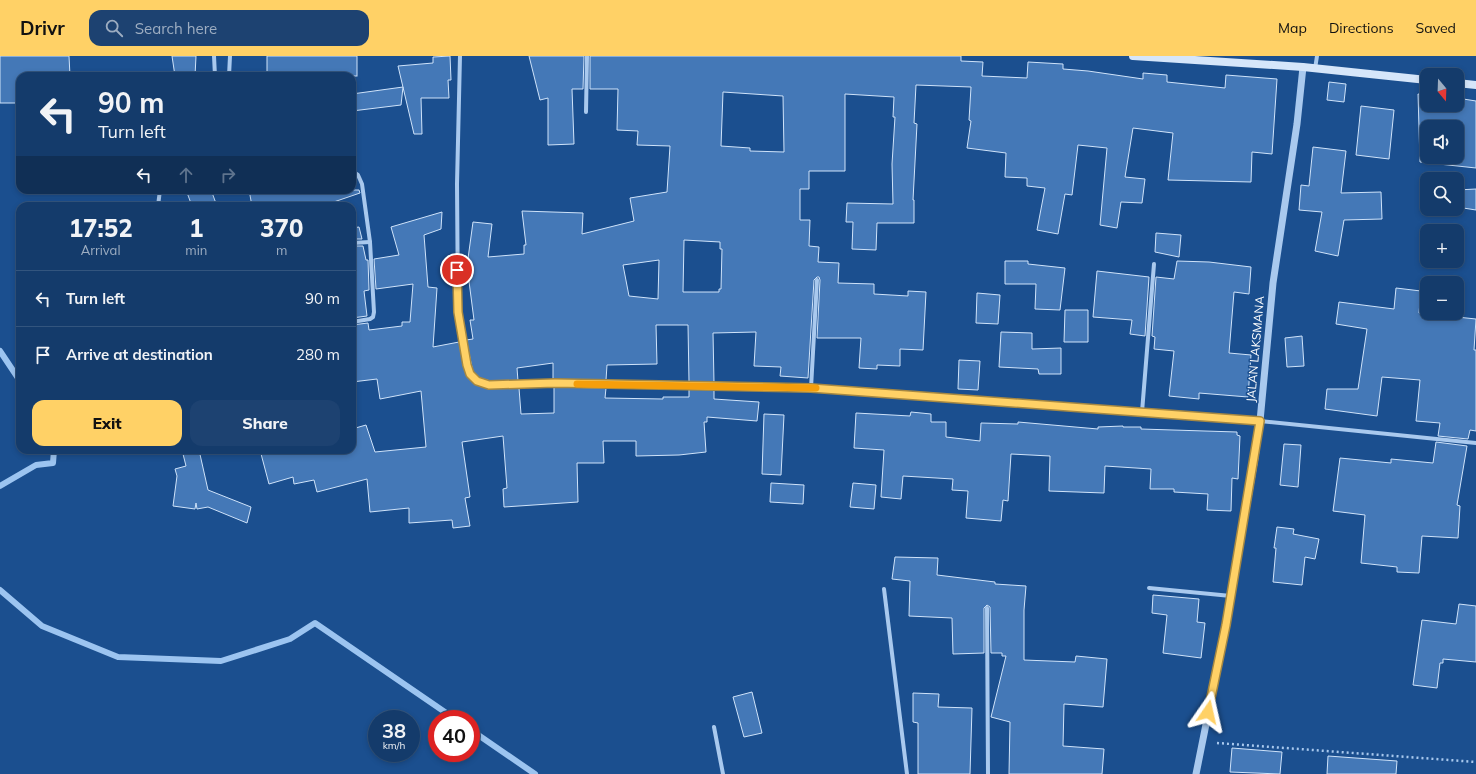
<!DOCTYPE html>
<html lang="en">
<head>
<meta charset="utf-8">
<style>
  body { margin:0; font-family:Mulish,sans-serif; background:#1d4271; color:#f1f3f6; height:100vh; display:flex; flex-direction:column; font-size:15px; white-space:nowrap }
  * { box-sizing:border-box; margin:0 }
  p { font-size:13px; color:#9dadc1 }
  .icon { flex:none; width:22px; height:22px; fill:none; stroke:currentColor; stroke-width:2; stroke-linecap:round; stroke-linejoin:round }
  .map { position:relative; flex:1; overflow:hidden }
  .sheet { position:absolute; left:16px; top:146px; width:340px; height:252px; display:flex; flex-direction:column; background:#143b6b; border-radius:12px; box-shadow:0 2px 6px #0003,0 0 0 1px #33557e }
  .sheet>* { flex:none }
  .guide { position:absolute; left:16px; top:16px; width:340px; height:122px; border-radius:12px; box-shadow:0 2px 6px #0003,0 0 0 1px #33557e; background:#143b6b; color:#f1f3f6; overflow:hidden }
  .needle { width:26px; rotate:161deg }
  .fabs { position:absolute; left:1420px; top:12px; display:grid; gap:8px }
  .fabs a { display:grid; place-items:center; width:44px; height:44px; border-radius:8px; background:#143b6b; box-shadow:0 2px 6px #0003,0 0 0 1px #33557e; font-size:20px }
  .speed { position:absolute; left:368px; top:654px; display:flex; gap:8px; font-size:20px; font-weight:700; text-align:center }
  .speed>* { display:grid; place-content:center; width:52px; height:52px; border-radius:50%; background:#143b6b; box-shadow:0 2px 6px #0003,0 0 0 1px #33557e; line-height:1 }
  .speed small { font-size:10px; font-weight:400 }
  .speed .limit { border:6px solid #d22; background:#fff; color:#111 }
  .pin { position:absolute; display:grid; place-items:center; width:34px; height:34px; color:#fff; margin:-17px; border:2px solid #fff; border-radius:50%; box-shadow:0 1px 4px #0007 }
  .me { position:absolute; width:44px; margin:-22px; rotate:11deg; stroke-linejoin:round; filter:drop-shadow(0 0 3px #0008) }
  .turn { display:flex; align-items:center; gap:14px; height:84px; padding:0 16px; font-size:18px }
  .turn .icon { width:52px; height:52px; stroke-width:2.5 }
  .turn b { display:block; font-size:28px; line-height:34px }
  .lanes { display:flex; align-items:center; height:38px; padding:0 16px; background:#0003; justify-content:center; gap:20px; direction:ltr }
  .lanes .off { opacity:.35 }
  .eta { display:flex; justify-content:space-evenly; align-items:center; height:68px; text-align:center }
  .eta b { font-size:24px; font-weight:800; line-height:28px }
  .primary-button { display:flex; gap:8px; margin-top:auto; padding:8px 16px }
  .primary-button a { flex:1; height:46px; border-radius:12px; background:#ffd166; color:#111; font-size:16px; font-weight:800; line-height:46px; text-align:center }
  .primary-button a+a { background:#1d4271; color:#f1f3f6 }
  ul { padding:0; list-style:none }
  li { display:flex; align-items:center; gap:12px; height:56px; padding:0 16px; border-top:1px solid #33557e }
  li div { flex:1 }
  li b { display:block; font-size:15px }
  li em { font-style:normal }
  header { display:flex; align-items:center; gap:24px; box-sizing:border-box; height:56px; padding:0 20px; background:#ffd166; color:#111 }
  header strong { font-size:19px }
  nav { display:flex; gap:22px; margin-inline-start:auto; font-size:14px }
  .search { width:280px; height:36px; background:#1d4271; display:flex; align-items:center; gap:10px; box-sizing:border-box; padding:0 14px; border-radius:12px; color:#9dadc1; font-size:15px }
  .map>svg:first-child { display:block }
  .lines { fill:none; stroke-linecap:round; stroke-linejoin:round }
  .stream { stroke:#9cc4f0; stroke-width:6 }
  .building { fill:#4478b7; stroke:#cfe3fa; fill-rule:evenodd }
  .path { stroke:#a9c9ee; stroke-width:2.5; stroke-dasharray:2 3; stroke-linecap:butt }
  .minor { stroke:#a9c9ee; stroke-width:4 }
  .tertiary { stroke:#a9c9ee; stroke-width:7 }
  .secondary { stroke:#d6e6fa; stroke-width:8 }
  .route-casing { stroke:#a68842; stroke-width:10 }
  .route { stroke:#ffd166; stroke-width:7 }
  .slow { stroke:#f59e0b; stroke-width:7 }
  .labels { text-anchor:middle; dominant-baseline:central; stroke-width:3; stroke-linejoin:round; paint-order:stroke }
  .street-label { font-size:12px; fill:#fff; stroke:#1b4f8f }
</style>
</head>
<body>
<header>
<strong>Drivr</strong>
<div class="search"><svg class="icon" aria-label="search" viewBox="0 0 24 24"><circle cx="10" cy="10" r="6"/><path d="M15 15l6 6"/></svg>Search here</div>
<nav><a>Map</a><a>Directions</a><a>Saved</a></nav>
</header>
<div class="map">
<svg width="1476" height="718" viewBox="0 0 1476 718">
  <rect width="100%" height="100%" fill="#1b4f8f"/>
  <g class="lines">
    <g class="stream">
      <polyline points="0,295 20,325"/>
      <polyline points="0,430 36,409 53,407 54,394"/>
      <polyline points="0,534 42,570 118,601 221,605 290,583 315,567 455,663"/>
      <polyline points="471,674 535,718"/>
    </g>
  </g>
  <g class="building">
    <polygon points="0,0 69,0 70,20 20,20 20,47 0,47"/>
    <polygon points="172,0 196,0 195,20 175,20"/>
    <rect x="267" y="0" width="90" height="20"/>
    <polygon points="450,0 451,24 448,24 449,42 421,42 422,78 414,78 398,10 433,7 433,1"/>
    <polygon points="529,0 584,0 583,33 572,33 574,88 548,89 548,42 540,44"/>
    <path d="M590,0H961V5L983,6L982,20L1027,22L1028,6L1063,8V13L1088,15L1143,23V17L1167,19V26L1225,32L1226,19L1277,23L1272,98L1252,96L1251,126L1168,124L1173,77L1133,72L1125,121L1145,123L1142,147L1121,146L1117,172L1100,169L1107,92L1078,89L1072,139L1065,138L1058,178L1037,174L1045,132L1027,130V122L1005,121L1006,97L967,92L971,65L969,64L971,31L916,29L914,67L917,68L913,144H914V167H877L876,194L852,193L853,166H846L847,147L893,148L892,108L895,61H893L894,41L845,38V115H809V133H800V164H810L809,190L819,191L818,206L839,207L838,227L874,228V238L908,240V235L926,236L923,294L900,293V310L877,309V313L859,312L861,282H817L820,224L819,221H817L814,224L808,322L780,320L781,311L754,310L756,276L713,277L714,327L689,326L688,269H656L657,308L607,309L606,324H553V307L517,312L518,325H490L479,322L473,316L466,284L473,283L470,264H474L467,210L473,166L492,168L488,201L524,198V189H526L522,155L583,157L582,178L634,165L630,142L667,136L670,90L637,89L638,75L617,74L618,33H590ZM723,36L783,40L784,96L750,95V92L721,90ZM684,184L720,186V193H722L721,233H719V236H683ZM659,204L658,243L629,240L623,209Z"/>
    <polygon points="1329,26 1346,28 1344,46 1327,44"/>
    <polygon points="403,31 401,49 352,55 352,38"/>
    <path d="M1418,38L1427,39V49H1457V42L1476,45V112L1420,106ZM1427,71H1457V101H1427Z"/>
    <polygon points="1361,50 1394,54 1389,103 1356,99"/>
    <polygon points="1313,91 1346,95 1341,137 1381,136 1382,163 1344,164 1338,200 1315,195 1322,156 1299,154 1301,129 1309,130"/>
    <polygon points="1476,133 1476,154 1457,151 1457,134"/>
    <polygon points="186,134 211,134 217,150 192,150"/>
    <polygon points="249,134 359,134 360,137 322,150 252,150"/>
    <polygon points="442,156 441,173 424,179 428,231 437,232 433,291 459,286 464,310 467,319 475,328 489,332 519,332 521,358 554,357 554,331 606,332 605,342 663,343 663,341 689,341 689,333 714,334 714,343 759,346 757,365 707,361 707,366 704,366 706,396 679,399 636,400 636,385 603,385 604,407 577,407 578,446 504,451 503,433 507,432 503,380 462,386 470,441 465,442 470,470 453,472 452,464 409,467 409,452 370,456 367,423 317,436 314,424 294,428 293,421 269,428 260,394 352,394 352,373 366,369 375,396 426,391 421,335 380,343 377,323 352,326 352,269 368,267 369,274 402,270 402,266 410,266 413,228 376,233 374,203 399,199 391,171"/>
    <polygon points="359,171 362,183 352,183 352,172"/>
    <polygon points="1156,177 1181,179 1179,201 1155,196"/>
    <polygon points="352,190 363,190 366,204 368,204 369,234 364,235 367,260 352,262"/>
    <polygon points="1005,205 1028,205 1028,208 1065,212 1060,254 1035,253 1036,228 1005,228"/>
    <polygon points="1177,205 1209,206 1251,211 1249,238 1234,236 1229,297 1251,299 1248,341 1199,337 1199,343 1169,340 1174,295 1154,293 1155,281 1152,280 1156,221 1174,223"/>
    <polygon points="1097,215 1149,221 1145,280 1130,278 1132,264 1093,261"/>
    <polygon points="1396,232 1421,235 1419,257 1476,263 1474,294 1476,294 1476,375 1470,374 1468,383 1438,380 1440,367 1416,365 1420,324 1382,321 1377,360 1325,353 1327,333 1358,333 1367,273 1336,268 1339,246 1394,253"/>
    <polygon points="977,237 1000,239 998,268 976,267"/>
    <polygon points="1065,254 1088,254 1088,286 1064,286"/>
    <polygon points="1001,276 1032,277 1032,293 1061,292 1061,318 1039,318 1038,313 999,311"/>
    <polygon points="1302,280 1304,310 1287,311 1285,282"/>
    <polygon points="959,304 980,305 978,334 958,333"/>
    <polygon points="911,356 931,358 931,366 946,366 946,381 980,385 981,367 1018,368 1018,366 1098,373 1098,371 1123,370 1123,371 1141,371 1141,373 1237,376 1237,379 1240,380 1238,423 1232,422 1231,455 1207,454 1208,438 1174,436 1174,433 1150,433 1151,413 1105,410 1104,437 1049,435 1050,400 1011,398 1008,445 1003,444 1001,465 966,462 968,435 952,434 953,423 903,420 901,443 881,441 884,394 854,392 856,357 910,360"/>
    <polygon points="764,358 784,359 781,419 762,418"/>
    <polygon points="1436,386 1467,390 1457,449 1460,450 1458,482 1422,480 1419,517 1397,516 1397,511 1361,507 1365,459 1333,455 1340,402 1391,407 1391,403 1433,407"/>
    <polygon points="1284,388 1301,389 1298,431 1280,429"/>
    <polygon points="182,394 199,394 208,434 251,451 247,467 208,451 197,453 196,447 195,453 173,450 177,420 175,413 186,410"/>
    <polygon points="771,427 804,429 803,448 770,446"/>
    <polygon points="853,427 876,429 874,453 850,451"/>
    <polygon points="1277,471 1294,473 1293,478 1319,483 1315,503 1305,501 1302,529 1273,526 1276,492 1274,492"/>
    <polygon points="895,501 938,502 937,519 995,526 995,528 1026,530 1024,554 1024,604 1075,606 1076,600 1107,603 1103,651 1064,648 1063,690 1104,693 1102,718 1009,718 1010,666 991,661 1006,600 1002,600 1002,597 991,597 990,551 987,549 984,552 984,597 953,598 952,562 909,560 910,525 892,523"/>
    <polygon points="1153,539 1199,543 1197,566 1205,567 1201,602 1163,597 1167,559 1152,557"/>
    <polygon points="1459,548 1476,550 1476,606 1443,603 1443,607 1440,607 1437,632 1413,629 1422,564 1456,568"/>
    <polygon points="752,636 762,677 744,681 733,641"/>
    <polygon points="913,637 939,638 938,651 972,652 970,718 918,718 918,667 913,666"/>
    <polygon points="1232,692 1282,696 1280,718 1230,716"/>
    <polygon points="1328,700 1397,705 1396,718 1327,718"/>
  </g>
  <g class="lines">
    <polyline class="path" points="1217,687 1476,706"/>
    <g class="minor">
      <polyline points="214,0 215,20"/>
      <polyline points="460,0 457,128 458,256 467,309 470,318 477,325 489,329 555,327 811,332 1260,365 1476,387"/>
      <polyline points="1315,13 1317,0"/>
      <polyline points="229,20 230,0"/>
      <polyline points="586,56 587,0"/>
      <polyline points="352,115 358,119 362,128 370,186 374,256 373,261 370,263 352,266"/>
      <polyline points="158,150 160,134"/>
      <polyline points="352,187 370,186"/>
      <polyline points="811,332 817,224"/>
      <polyline points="1142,356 1154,208"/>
      <polyline points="1149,532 1231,540"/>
      <polyline points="884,533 907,718"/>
      <polyline points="987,552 988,718"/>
      <polyline points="714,671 723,718"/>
    </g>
    <polyline class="tertiary" points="1196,718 1226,569 1255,402 1260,365 1273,227 1297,68 1303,11"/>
    <g class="secondary">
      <polyline points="1133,0 1303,11 1427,24"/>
      <polyline points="1457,27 1476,29"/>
    </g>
  </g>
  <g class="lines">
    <g class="route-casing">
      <polyline id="route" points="457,214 458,256 467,309 470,318 477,325 489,329 555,327 811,332 1260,365 1226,569 1208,656"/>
    </g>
    <use href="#route" class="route"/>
    <polyline class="slow" points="577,328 816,332"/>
  </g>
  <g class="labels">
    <g class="street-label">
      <text transform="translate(1255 293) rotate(-85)">JALAN LAKSMANA</text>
    </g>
  </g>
</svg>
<div class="fabs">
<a><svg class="needle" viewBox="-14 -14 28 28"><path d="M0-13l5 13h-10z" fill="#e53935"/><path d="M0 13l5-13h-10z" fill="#9dadc1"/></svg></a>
<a><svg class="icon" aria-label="sound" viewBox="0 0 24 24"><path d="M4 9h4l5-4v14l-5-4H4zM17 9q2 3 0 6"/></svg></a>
<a><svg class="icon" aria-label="search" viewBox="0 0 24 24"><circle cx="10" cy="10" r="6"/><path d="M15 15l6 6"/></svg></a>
<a>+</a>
<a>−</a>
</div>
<div class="speed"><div>38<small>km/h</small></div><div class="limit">40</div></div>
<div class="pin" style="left:457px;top:214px;background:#d93025"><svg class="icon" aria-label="arrive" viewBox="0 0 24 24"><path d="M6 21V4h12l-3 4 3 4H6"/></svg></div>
<svg class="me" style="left:1208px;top:656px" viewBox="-20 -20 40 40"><path d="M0-17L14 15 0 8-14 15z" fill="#ffd166" stroke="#fff" stroke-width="4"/></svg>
<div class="guide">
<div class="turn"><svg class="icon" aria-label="left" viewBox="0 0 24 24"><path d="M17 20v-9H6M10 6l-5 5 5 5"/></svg><div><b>90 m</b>Turn left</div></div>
<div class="lanes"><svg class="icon" aria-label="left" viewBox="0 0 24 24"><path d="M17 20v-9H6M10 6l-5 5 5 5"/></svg><svg class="icon off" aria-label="ahead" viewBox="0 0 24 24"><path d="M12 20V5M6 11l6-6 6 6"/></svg><svg class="icon off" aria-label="right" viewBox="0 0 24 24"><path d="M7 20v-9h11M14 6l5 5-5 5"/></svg></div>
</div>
<section class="sheet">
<div class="eta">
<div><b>17:52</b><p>Arrival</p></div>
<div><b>1</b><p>min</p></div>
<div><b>370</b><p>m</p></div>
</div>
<ul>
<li><svg class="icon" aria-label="left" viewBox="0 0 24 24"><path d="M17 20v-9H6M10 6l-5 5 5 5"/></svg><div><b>Turn left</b></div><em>90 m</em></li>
<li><svg class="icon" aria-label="arrive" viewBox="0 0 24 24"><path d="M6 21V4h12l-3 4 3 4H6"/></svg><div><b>Arrive at destination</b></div><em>280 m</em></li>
</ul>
<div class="primary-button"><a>Exit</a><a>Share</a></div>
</section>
</div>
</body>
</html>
